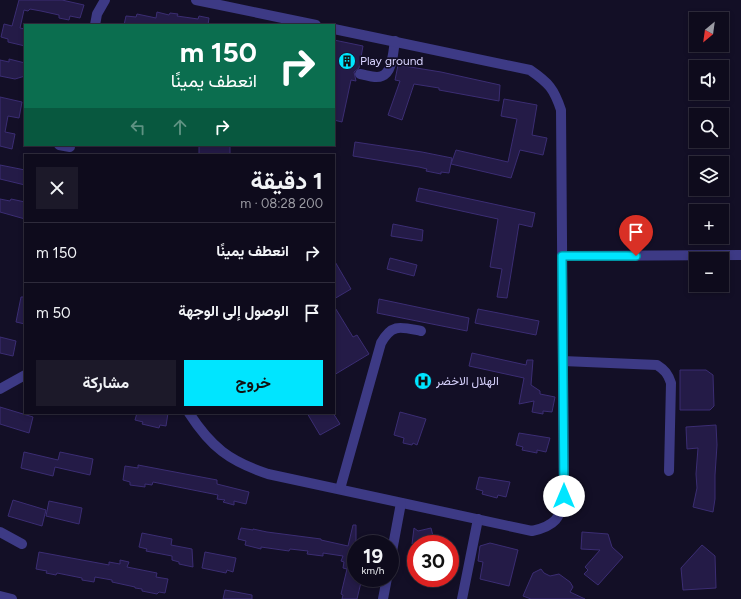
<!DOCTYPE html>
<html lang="ar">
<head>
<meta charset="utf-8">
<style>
  body { margin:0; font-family:Figtree,Vazirmatn,sans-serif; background:#1c1929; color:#f1f3f6; direction:rtl; height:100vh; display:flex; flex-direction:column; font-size:15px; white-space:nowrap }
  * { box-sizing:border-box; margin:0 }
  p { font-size:13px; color:#9b9ba3 }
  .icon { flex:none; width:22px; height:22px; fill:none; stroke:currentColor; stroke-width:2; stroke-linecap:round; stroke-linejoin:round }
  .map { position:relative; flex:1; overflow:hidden; direction:ltr }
  .drawer { position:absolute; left:24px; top:154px; width:311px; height:260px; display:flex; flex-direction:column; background:#0e0b1c; border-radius:0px; box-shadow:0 2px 6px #0003,0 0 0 1px #2e2b3b; direction:rtl }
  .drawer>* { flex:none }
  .hud { position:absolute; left:24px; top:24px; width:311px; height:122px; border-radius:0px; box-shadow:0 2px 6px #0003,0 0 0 1px #2e2b3b; direction:rtl; background:#0b6e4f; color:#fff; overflow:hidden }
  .needle { width:26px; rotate:209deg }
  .controls { position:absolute; left:689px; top:12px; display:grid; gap:8px }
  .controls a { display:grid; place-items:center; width:40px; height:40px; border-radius:0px; background:#0e0b1c; box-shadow:0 2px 6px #0003,0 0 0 1px #2e2b3b; font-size:20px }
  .speed { position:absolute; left:347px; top:535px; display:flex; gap:8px; font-size:20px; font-weight:700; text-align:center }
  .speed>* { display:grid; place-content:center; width:52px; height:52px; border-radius:50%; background:#0e0b1c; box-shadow:0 2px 6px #0003,0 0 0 1px #2e2b3b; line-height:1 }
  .speed small { font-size:10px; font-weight:400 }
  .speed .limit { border:6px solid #d22; background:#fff; color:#111 }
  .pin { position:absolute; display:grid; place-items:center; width:34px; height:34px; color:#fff; margin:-41px -17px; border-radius:50% 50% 50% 0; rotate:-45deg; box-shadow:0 0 4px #0007 }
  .pin .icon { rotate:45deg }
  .me { position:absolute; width:44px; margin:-22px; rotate:0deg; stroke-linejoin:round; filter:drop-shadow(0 0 3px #0008) }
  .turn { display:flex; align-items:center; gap:14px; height:84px; padding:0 12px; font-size:18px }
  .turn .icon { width:52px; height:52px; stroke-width:2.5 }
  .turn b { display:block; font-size:28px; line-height:34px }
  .lanes { display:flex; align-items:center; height:38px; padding:0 12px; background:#0003; justify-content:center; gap:20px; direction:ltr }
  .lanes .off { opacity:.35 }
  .round { display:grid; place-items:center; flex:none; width:42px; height:42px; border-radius:0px; background:#1c1929 }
  .summary { display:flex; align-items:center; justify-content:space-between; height:68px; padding:0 12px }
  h1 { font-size:24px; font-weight:700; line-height:30px }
  .cta { display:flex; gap:8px; margin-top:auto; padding:8px 12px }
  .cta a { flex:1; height:46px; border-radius:0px; background:#00e5ff; color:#111; font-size:16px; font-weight:700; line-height:46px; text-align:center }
  .cta a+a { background:#1c1929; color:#f1f3f6 }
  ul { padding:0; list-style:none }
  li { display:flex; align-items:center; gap:12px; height:60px; padding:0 12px; border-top:1px solid #2e2b3b }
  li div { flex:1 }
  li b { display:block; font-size:15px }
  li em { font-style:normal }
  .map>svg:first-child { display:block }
  .building { fill:#241b47; stroke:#3b2d73 }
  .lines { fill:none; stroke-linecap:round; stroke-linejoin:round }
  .minor { stroke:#3d3a85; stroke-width:10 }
  .route-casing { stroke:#0095a6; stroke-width:10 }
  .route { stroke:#00e5ff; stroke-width:7 }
  .labels { text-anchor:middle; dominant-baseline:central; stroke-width:3.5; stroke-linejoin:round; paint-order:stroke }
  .poi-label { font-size:12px; fill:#d9d4ff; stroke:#130f26; text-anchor:start }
</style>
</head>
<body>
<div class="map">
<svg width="741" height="599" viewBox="0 0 741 599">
  <rect width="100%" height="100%" fill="#130f26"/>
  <g class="building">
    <polygon points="19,0 62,0 84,5 80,18 70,16 69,20 59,18 59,15 41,11 30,9 28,11 24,10 20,28 25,29 25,46 8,42 8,39 1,37 4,24 12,26"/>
    <polygon points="157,12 169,15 170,13 178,14 177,16 198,19 199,16 209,18 208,25 124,25 126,16 136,17 137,14 156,18"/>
    <polygon points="334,40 363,46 359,68 354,72 356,81 351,80 342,122 334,120"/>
    <polygon points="9,59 25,63 25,76 15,79 0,76 0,60 9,62"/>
    <polygon points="398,65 441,72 500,85 499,101 439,90 439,88 414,84 402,120 388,115 400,81 395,80"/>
    <polygon points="0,97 22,102 19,118 8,116 5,132 15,134 12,149 0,146"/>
    <polygon points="504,99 537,105 532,135 547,138 543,155 520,150 511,178 451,164 456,150 508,162 517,119 501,116"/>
    <polygon points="355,142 422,152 452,158 449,173 441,172 441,174 426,171 427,169 419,167 353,156"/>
    <rect x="199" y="145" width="31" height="10"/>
    <polygon points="0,165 25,170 25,185 0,179"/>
    <polygon points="419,188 535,213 532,227 519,224 507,298 497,297 502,269 490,267 498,219 416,201"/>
    <polygon points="0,199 10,201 11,199 25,202 25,219 0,212"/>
    <polygon points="393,224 423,230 422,241 391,236"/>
    <polygon points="390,258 417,265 414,276 387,269"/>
    <polygon points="334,260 351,289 334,299"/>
    <polygon points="21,297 25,297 25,324 16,322"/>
    <polygon points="379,299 469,318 467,331 377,313"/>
    <polygon points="334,306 353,337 357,335 369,354 334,375"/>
    <polygon points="478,309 539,321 536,335 475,323"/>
    <polygon points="0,337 16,341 13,356 0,353"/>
    <polygon points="472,353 526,365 527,360 533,360 531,385 540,391 540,394 555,397 552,412 543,411 543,414 532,412 534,401 519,404 524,378 469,366"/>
    <polygon points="680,370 706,370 713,375 714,406 710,410 680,410"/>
    <polygon points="0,407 33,417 29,433 0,424"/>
    <polygon points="400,412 426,419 417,445 413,443 412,445 403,443 404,438 394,435"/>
    <polygon points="137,413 168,413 166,426 160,425 159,428 142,424 143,422 135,420"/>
    <polygon points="307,413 333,413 340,424 320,435"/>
    <polygon points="716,425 717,445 715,475 715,499 713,512 693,507 697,488 696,474 698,448 687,449 686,427"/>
    <polygon points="519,433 550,438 546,452 537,450 537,453 522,450 523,447 516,445"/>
    <polygon points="24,452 58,460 60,452 93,459 90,475 55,467 53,476 21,468"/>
    <polygon points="138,465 217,480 217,484 249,492 246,504 234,501 234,505 223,502 225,500 217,499 218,495 153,482 152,485 145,484 145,487 130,485 130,482 123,480 125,466 138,468"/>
    <polygon points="479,477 510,482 506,497 498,495 497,498 482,494 483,491 476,489"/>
    <polygon points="13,500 46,510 42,526 8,516"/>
    <polygon points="49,501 82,508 79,524 46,516"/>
    <polygon points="353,525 356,525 356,578 362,578 357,599 342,599 343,595 341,594 347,569 343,568 344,562 341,561 343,556 323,553 323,556 307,554 308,551 290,549 289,551 261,547 261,549 245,545 246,541 238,539 241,528 253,530 253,529 267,532 321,539 321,540 348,546"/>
    <polygon points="414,528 418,531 431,528 435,544 412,544"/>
    <polygon points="582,532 608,534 612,547 623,557 598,585 584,574 588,570 585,567 600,550 581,549"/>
    <polygon points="142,533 172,539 171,545 192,549 193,567 179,564 179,562 172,560 172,556 146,551 147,549 139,547"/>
    <polygon points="490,543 518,550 509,586 480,579 483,562 478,561 480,546"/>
    <polygon points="702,545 715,556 716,588 683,590 681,568"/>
    <polygon points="39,552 109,565 109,562 120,564 120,560 129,562 127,567 157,573 156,577 168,579 165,593 159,592 157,594 142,591 142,589 135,588 135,587 112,582 112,580 95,577 94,582 82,580 82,578 57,573 56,575 46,573 47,571 36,569"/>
    <polygon points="205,552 236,558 233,572 227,570 226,573 202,568"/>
    <polygon points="541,569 544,573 550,576 559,574 570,582 573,587 570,592 585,599 531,599 523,596 533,573"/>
    <polygon points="225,590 252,595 252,599 223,599"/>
  </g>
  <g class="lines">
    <g class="minor">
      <polyline points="196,0 316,25"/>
      <polyline points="95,25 97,14 105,0"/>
      <path d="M360,74C367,75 376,79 382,76C393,72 393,51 395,41"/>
      <polyline points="59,145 70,147"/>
      <polyline points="562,256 741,255"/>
      <path d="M563,361L657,365C665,370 668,374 671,383L669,471"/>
      <polyline points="0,389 25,375"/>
      <path d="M189,413C211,447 229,461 268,474L532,531C555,526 561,518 564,496L561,110C554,89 549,83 530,70L334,29"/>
      <path d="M340,489L381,343C392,323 401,327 421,331"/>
      <polyline points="0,532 22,544"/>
      <polyline points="390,562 401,503"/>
      <polyline points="0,596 12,599"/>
      <polyline points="383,599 387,578"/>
      <polyline points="462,599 478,519"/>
    </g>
  </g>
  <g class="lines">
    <g class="route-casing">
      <polyline id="route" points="564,496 562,256 636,256"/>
    </g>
    <use href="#route" class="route"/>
  </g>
  <defs>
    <g id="building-disc" transform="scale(0.9)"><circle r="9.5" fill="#00e5ff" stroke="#130f26"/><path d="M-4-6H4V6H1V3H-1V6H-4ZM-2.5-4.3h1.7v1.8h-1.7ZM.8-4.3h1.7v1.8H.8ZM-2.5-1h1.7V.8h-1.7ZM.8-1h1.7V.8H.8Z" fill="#111"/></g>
    <g id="hospital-disc" transform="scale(0.9)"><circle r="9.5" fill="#00e5ff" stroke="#130f26"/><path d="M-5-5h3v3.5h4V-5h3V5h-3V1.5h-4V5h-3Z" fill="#111"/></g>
  </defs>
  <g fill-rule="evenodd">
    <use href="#building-disc" x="347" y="61"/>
    <use href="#hospital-disc" x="423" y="381"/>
  </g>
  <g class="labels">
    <g class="poi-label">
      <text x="360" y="61">Play ground</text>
      <text x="436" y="381">الهلال الاخضر</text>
    </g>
  </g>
</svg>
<div class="controls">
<a><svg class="needle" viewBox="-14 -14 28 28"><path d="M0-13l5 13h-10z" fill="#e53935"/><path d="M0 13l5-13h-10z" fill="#9b9ba3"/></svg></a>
<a><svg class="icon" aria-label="sound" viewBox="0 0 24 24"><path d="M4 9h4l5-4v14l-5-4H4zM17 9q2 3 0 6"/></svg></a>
<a><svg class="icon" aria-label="search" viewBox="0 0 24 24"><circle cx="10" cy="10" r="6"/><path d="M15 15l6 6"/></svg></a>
<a><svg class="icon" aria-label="layers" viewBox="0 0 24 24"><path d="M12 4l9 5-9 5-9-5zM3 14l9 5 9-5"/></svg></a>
<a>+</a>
<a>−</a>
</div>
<div class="speed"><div>19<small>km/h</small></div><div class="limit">30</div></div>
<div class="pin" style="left:636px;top:256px;background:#d93025"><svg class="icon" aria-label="arrive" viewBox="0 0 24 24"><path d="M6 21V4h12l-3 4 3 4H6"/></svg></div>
<svg class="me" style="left:564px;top:496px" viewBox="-20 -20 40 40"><circle r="19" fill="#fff"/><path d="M0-13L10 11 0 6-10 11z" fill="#00e5ff"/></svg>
<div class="hud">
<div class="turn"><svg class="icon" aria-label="right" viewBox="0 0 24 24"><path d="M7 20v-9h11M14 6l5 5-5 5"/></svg><div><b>150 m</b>انعطف يمينًا</div></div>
<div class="lanes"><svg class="icon off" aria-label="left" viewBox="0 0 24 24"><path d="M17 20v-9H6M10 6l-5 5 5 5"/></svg><svg class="icon off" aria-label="ahead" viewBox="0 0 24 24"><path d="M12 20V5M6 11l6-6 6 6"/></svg><svg class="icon" aria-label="right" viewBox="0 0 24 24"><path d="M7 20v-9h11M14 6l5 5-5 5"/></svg></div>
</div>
<section class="drawer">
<div class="summary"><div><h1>1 دقيقة</h1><p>200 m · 08:28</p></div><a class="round"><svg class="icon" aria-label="close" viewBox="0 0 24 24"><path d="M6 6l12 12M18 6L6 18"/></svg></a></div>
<ul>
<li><svg class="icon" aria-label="right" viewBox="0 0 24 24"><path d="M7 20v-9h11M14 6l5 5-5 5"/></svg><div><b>انعطف يمينًا</b></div><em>150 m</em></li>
<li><svg class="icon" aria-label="arrive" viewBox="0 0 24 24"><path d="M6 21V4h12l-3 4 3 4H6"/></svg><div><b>الوصول إلى الوجهة</b></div><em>50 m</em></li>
</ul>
<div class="cta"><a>خروج</a><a>مشاركة</a></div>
</section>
</div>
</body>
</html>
